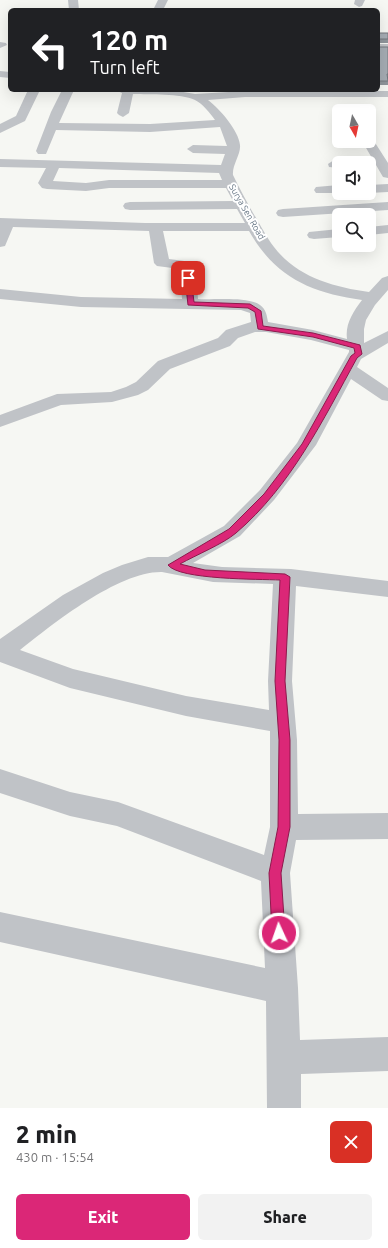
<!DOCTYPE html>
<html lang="en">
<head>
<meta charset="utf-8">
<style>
  body { margin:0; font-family:Ubuntu,sans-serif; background:#f2f2f2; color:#202124; height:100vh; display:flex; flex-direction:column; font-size:15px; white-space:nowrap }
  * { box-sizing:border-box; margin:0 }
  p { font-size:13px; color:#757577 }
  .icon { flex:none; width:22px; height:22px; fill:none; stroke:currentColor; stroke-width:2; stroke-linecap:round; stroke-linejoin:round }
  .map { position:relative; height:1108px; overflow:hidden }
  .side { display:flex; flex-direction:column; background:#fff; flex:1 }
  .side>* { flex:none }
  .banner { position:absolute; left:8px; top:8px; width:372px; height:84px; border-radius:6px; box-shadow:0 4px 16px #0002; background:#202124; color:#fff; overflow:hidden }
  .needle { width:26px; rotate:171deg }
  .controls { position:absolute; left:332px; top:104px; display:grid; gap:8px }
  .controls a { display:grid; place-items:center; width:44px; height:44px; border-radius:6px; background:#fff; box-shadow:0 4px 16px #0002; font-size:20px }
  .pin { position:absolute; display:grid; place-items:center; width:34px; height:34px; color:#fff; margin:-17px; border-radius:8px; box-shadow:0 2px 6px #0006 }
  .me { position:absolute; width:44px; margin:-22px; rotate:357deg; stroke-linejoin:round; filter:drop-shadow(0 0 3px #0008) }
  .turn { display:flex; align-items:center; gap:14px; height:84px; padding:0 16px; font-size:18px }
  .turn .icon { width:52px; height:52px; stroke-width:2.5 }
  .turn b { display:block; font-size:28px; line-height:34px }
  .round { display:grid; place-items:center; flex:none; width:42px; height:42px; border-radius:6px; background:#f2f2f2 }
  .head { display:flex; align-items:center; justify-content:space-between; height:68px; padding:0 16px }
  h1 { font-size:24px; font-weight:800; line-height:30px }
  .primary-button { display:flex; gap:8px; margin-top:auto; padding:8px 16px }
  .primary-button a { flex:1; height:46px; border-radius:6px; background:#db2777; color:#fff; font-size:16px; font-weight:800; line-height:46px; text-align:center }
  .primary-button a+a { background:#f2f2f2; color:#202124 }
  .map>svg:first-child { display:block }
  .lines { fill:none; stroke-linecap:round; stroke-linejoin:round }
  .minor { fill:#c0c3c7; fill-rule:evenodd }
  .wall { fill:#8f959b }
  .building { fill:#a6adb4; stroke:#74797e }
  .route { fill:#db2777; stroke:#8e194d }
  .labels { text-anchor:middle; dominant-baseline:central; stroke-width:4; stroke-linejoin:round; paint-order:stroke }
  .far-street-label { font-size:9px; fill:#667584; stroke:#fff }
</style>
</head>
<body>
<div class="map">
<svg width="388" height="1108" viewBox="0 0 388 1108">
  <rect width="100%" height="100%" fill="#f6f7f3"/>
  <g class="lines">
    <g class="minor">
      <polygon points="68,0 78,0 79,10 69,10"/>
      <polygon points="158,0 168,0 163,10 153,10"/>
      <polygon points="355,0 365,0 362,6 359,7 354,4"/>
      <polygon points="0,42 6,43 7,45 0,48"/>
      <rect x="378" y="44" width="10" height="6"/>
      <polygon points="0,71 10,72 10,78 0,77"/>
      <polygon points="28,90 40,90 25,121 0,133 0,124 16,116"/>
      <path d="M62,90H74L59,123L150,124L215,120C210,113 203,104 195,100C180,93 150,95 133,94L129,113L123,117L119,115L117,113L122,93L115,90H172L195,94L245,91H388V97H245L208,100C219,108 239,131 240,145C241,154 232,165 233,175C239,188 246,200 253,213C260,224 266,237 274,247C297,277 333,287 369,292L382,278L388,276V290L375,305L366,320L364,329V343L388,331V343L361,359L357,367L388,388V401L382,400L351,379L316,445L274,500L240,536L193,563L222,567L291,569L388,581V597L296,586L292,681L297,740L298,814L388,813V839L296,840L290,873L298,988L300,1040L388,1037V1071L301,1074V1108H267L266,1001L0,942V912L265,968L261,881L117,826L70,816L0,793V769L70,792L118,802L264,855L270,827V731L186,716L70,688L0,662V639L63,595L103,573L122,565L148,557H168L224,526L260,490L297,443L349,352V350L311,340L266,332H255L238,338L230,346L170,369L148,390L138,395L112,402L61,405L0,427V415L57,394L111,392L126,387L136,382L158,361L218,338L226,330L251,322L250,313L241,310L81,307L0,299V289L81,297L182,299L180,269L157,266L154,263L149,231L13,227L5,246L0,247V218L145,223H245L237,209L130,210L125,209L123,206L125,203L130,202L233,201L226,188H109L86,191L47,189L42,188L38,183L46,168L0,167V159L221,165L225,154L193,153L187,149L193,145L227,146L220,127L150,132L56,130L46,154H38L36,151L51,112ZM59,168L219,173L222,180H109L86,183L53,181ZM163,231H249C275,277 311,293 362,300C353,312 345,324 347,339L313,330L268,322C267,316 266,309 260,305C247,296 214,300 198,299L195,265L192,262L169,259ZM162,572L213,582L273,584L268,681L269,710L186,696L73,669L20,650C54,623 119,571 162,572Z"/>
      <polygon points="369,138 372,138 388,163 388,178 383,177 362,141 369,141"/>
      <polygon points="334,160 344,161 345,163 339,163 339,168 329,167 328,164"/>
      <polygon points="388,184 388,192 369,193 369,185"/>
      <polygon points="339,185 339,193 316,193 314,190 316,187"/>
      <polygon points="388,202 388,210 283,217 278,216 276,213 278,210 283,209"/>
      <polygon points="388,225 388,233 369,235 369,227"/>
      <polygon points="339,229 339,237 314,239 309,238 307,235 309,232"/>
    </g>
  </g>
  <g class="wall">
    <rect x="378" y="33" width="10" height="10"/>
    <rect x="378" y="47" width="10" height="38"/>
  </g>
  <g class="building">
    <rect x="378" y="33" width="10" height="6"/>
    <polygon points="378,47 388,47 388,74 387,74 388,81 378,81"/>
  </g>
  <path class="route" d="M188,276L191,278L194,302L250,304L261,311L263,326L313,333L360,345L362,354L357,358C323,420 291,486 236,533C223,544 196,555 180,564L205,570L285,574L290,577L285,681L290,740V827L281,873L285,933L283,938L279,940L274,938L272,933L269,873L278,827L279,740L275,681L280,580C259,579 179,580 168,565L229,529L264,494L302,444L351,356L355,353L354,348L313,337L258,329L255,312L248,308L188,305L185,278Z"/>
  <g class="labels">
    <g class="far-street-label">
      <text transform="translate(247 212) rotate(60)">Surya Sen Road</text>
    </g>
  </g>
</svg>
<div class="controls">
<a><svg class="needle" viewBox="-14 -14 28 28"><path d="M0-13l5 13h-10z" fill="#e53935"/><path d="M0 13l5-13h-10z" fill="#757577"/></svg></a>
<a><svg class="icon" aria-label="sound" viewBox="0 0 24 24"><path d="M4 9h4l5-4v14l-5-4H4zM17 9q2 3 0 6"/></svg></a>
<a><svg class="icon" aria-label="search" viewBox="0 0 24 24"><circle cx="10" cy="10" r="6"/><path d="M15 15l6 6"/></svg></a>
</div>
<div class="pin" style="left:188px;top:278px;background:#d93025"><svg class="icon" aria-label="arrive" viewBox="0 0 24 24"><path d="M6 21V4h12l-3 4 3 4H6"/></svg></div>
<svg class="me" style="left:279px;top:933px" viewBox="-20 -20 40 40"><circle r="17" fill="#db2777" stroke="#fff" stroke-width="3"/><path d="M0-11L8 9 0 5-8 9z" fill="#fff"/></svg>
<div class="banner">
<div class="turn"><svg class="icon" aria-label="left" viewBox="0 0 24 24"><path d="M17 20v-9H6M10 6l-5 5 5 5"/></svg><div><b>120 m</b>Turn left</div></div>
</div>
</div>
<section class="side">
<div class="head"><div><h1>2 min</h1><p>430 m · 15:54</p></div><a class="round" style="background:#d93025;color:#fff"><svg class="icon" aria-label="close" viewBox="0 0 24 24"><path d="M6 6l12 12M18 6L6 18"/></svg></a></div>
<div class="primary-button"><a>Exit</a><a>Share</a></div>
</section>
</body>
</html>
